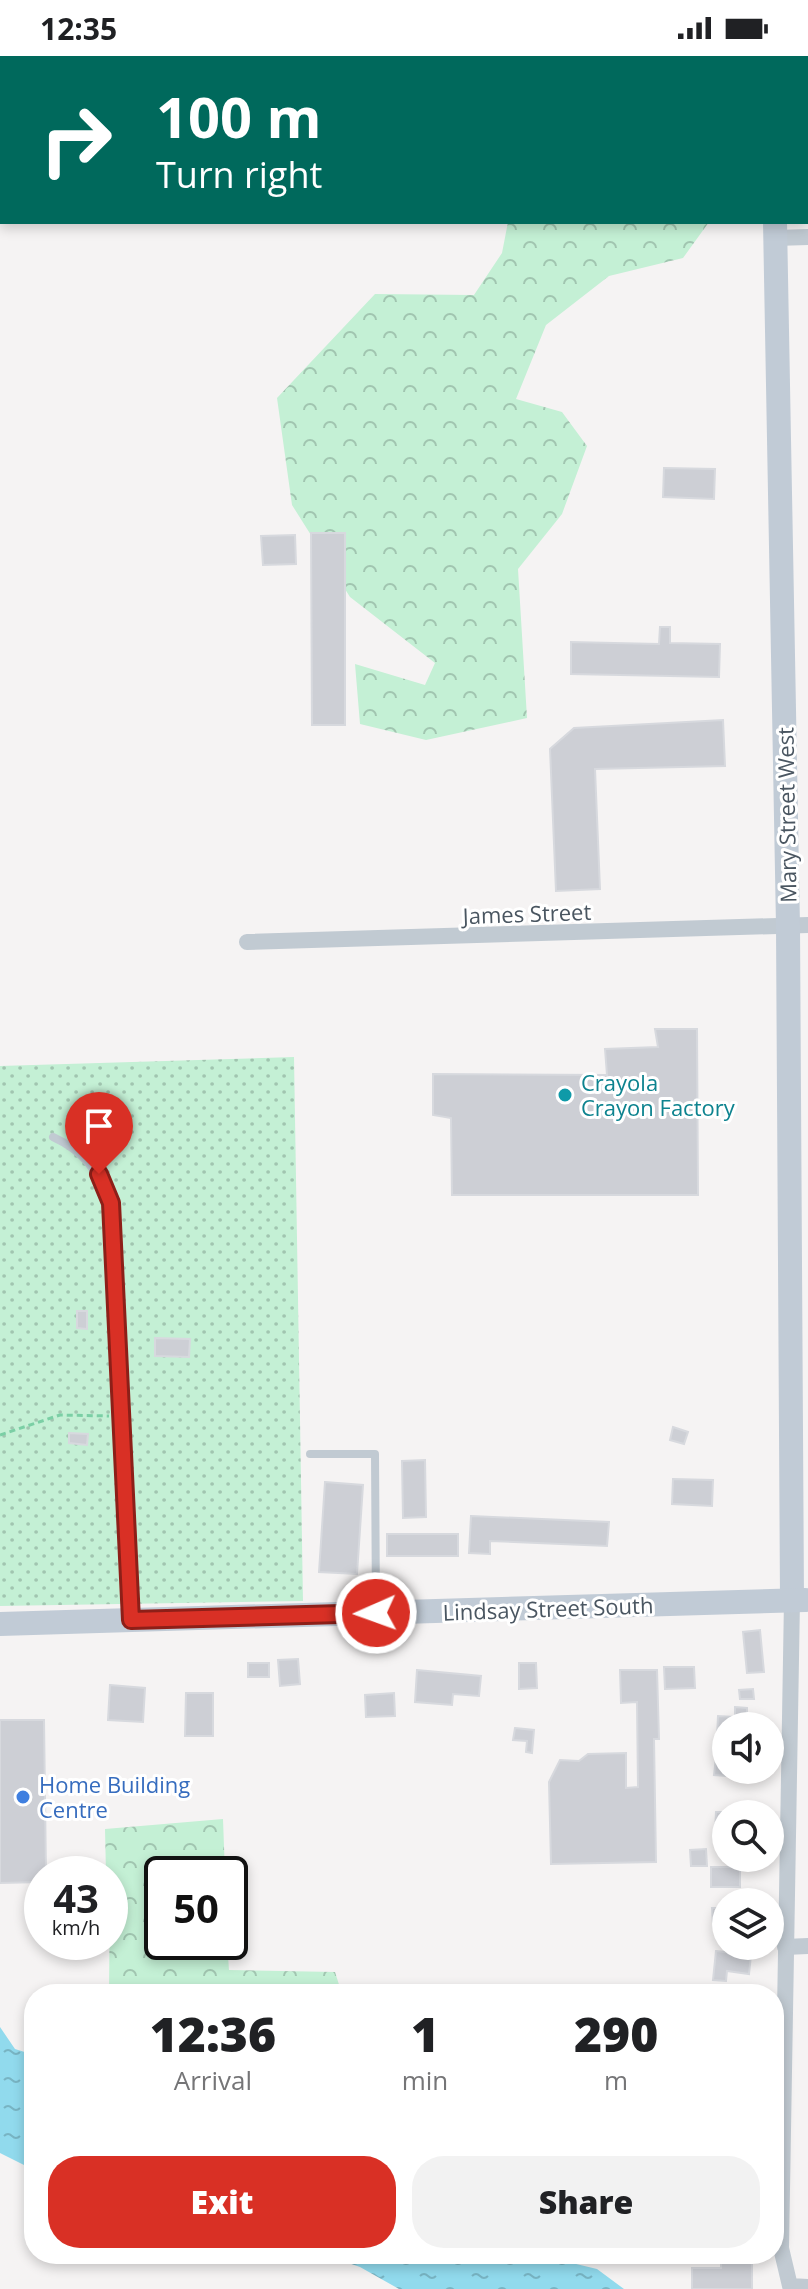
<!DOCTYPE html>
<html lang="en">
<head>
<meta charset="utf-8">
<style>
  body { margin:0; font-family:"Open Sans",sans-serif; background:#f2f2f2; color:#202124; height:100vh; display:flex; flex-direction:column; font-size:30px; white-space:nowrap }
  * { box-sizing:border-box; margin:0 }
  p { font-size:26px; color:#757577 }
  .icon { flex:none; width:44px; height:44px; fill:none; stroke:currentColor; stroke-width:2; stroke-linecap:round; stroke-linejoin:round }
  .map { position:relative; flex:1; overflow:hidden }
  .side { position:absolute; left:24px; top:1928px; width:760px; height:280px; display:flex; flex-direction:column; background:#fff; border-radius:32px; box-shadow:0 4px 12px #0003 }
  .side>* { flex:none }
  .guide { position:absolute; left:0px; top:0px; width:808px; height:168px; box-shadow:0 4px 12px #0003; background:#00695c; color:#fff; overflow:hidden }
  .fabs { position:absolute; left:712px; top:1656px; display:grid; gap:16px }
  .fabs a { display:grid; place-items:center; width:72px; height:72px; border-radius:50%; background:#fff; box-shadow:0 4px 12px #0003; font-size:40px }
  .speed { position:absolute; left:24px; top:1800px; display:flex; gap:16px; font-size:40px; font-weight:700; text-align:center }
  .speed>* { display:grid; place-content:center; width:104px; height:104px; border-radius:50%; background:#fff; box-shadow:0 4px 12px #0003; line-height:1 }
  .speed small { font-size:20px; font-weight:400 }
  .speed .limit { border:4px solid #111; border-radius:12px; background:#fff; color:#111 }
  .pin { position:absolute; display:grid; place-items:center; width:68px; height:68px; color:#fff; margin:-82px -34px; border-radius:50% 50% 50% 0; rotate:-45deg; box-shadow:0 0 8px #0007 }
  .pin .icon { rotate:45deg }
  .me { position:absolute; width:88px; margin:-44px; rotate:268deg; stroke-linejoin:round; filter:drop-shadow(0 0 6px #0008) }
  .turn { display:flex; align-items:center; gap:28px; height:168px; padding:0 24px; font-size:36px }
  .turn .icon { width:104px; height:104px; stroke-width:2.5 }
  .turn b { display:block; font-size:56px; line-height:68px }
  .eta { display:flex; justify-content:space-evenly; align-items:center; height:136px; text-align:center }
  .eta b { font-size:48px; font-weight:800; line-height:56px }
  .primary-button { display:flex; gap:16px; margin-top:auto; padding:16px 24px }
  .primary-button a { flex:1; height:92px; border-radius:32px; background:#d93025; color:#fff; font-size:32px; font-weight:800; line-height:92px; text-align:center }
  .primary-button a+a { background:#f2f2f2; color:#202124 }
  .status { display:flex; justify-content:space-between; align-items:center; height:56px; padding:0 40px; background:#fff; direction:ltr }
  .status svg { height:22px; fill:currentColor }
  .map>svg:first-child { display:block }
  .forest { fill:url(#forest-crowns) }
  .park { fill:url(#park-dots) }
  .water { fill:url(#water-ripples) }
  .building { fill:#cdcfd5; stroke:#d7d9de; stroke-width:2 }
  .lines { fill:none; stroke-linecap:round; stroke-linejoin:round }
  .path { stroke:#7bcfa5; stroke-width:3; stroke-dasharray:6 4; stroke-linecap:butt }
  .lane { stroke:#c1cad2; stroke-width:8 }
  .street { stroke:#c1cad2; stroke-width:16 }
  .secondary { stroke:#c1cbd6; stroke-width:24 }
  .route-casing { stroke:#8d1f18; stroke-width:20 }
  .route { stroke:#d93025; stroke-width:14 }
  .culture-dot { fill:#0f9aa8; stroke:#fff; stroke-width:3 }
  .shop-dot { fill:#3f7fe0; stroke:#fff; stroke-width:3 }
  .labels { text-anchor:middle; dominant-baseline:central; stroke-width:6; stroke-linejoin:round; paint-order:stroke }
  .street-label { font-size:22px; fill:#4a5661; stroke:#fff }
  .culture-label { font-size:22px; fill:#0d838f; stroke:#fff; text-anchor:start }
  .shop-label { font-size:22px; fill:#366cbe; stroke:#fff; text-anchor:start }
</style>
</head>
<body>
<div class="status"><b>12:35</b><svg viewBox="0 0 49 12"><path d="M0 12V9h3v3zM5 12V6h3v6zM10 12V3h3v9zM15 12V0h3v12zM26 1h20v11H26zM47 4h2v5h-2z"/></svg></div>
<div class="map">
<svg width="808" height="2233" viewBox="0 0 808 2233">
  <defs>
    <pattern id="forest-crowns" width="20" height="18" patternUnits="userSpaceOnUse" patternTransform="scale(2)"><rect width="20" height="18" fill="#c4f0d5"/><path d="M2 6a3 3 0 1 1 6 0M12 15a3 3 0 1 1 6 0" fill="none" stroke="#a1c5b0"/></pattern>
    <pattern id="park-dots" width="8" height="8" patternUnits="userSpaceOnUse" patternTransform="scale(2)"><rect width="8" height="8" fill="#c4f0d5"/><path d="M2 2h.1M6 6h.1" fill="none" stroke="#a1c5b0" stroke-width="1.8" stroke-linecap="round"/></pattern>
    <pattern id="water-ripples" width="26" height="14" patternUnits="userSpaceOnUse" patternTransform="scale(2)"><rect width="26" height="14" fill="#91daed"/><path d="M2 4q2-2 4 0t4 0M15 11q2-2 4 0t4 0" fill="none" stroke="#78b4c3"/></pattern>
  </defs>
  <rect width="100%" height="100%" fill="#f5f3f3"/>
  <g class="forest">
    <polygon points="508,166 709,166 683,202 609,220 546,269 516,343 562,356 587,390 562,458 518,513 527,662 426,684 360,668 355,608 425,629 435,607 350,541 292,449 277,342 375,238 474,239 502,197"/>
    <polygon points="223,1763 225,1818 162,1818 162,1886 227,1886 229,1914 335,1916 342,1938 109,1938 110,1818 106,1818 105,1773"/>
  </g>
  <polygon class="park" points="294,1001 303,1545 0,1550 0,1010"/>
  <g class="water">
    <polygon points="0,1971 15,1993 34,1999 34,2114 0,2097"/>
    <polygon points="322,2198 560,2198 572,2207 597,2213 624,2233 399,2233 360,2211"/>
  </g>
  <g class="building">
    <polygon points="664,412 715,413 714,443 663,441"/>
    <polygon points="311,477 345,477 345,669 312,669"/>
    <polygon points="295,479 296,508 263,509 261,480"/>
    <polygon points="660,571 670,571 670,587 720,588 719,621 571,618 571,586 659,588"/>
    <polygon points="723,664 725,710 595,713 600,833 556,835 550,693 574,672"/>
    <polygon points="655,973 697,973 698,1139 452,1139 451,1062 433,1059 433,1018 607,1019 605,993 658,991"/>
    <polygon points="77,1255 87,1255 87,1273 77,1272"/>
    <polygon points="155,1282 190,1283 189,1301 155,1300"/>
    <polygon points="673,1371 688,1376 684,1388 670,1384"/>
    <polygon points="69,1377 88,1378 87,1389 69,1387"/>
    <polygon points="425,1404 426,1461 403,1462 402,1405"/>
    <polygon points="673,1423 713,1424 712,1450 672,1448"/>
    <polygon points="325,1426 363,1429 357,1518 319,1516"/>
    <polygon points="471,1460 609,1466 607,1490 490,1485 490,1498 469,1497"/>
    <rect x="387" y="1478" width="71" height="22"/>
    <polygon points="760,1574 764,1616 747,1617 743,1576"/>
    <polygon points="298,1603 300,1628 280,1630 278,1604"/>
    <rect x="248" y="1607" width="21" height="14"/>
    <polygon points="519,1607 536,1607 537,1632 519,1633"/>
    <polygon points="664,1611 694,1611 695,1632 665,1633"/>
    <polygon points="417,1614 481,1620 479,1640 453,1638 452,1649 415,1646"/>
    <polygon points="620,1614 657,1614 659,1683 654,1683 656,1806 551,1808 549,1726 560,1704 579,1705 588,1698 626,1697 626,1732 638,1731 637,1646 621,1647"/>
    <polygon points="110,1629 145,1632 143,1666 108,1664"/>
    <polygon points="753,1633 754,1643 740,1643 739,1634"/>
    <polygon points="186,1637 213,1637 213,1680 185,1680"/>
    <polygon points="394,1637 395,1660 366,1661 365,1639"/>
    <polygon points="735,1651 747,1652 747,1670 726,1670 726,1681 717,1681 718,1660 735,1661"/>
    <polygon points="0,1664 44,1664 46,1818 42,1818 42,1826 0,1827"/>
    <polygon points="515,1672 534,1674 532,1697 526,1696 527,1685 513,1684"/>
    <polygon points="716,1701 726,1702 726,1714 743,1714 742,1721 714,1719"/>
    <polygon points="716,1756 742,1756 742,1758 726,1758 726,1775 715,1775"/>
    <polygon points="706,1793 707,1810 691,1810 690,1794"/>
    <rect x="711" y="1811" width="29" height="20"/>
    <polygon points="712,1852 726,1852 726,1868 713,1868"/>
    <polygon points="716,1895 751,1899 749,1918 727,1915 726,1925 713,1924"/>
    <polygon points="721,2198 752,2199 752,2233 692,2233 692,2212 721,2212"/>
  </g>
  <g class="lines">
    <polyline class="path" points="0,1379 60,1359 109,1360"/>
    <g class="lane">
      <path d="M53,1081C84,1095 98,1116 111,1147L131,1563"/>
      <polyline points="310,1398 375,1398 376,1556"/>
    </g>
    <g class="street">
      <polyline points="775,182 808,181"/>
      <polyline points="247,886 808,869"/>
      <polyline points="792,1544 781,2192 790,2230 808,2231"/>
      <polyline points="785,1891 808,1890"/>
    </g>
    <g class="secondary">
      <polyline points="771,0 771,2"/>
      <polyline points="775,166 788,870 792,1544"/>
      <polyline points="0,1568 805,1544"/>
    </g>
  </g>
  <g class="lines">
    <g class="route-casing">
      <polyline id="route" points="99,1118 111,1147 131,1564 376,1557"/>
    </g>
    <use href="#route" class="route"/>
  </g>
  <circle class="culture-dot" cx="565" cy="1039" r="8"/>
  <circle class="shop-dot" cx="23" cy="1741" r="8"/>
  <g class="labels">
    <g class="street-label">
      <text transform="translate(786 759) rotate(-91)">Mary Street West</text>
      <text transform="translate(527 857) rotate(-2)">James Street</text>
      <text transform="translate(548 1552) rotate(-2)">Lindsay Street South</text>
    </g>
    <g class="culture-label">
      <text x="581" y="1026">Crayola<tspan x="581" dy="25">Crayon Factory</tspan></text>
    </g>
    <g class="shop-label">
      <text x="39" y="1728">Home Building<tspan x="39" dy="25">Centre</tspan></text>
    </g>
  </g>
</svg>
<div class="fabs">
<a><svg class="icon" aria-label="sound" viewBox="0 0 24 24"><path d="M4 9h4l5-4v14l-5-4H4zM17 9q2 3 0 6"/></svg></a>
<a><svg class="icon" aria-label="search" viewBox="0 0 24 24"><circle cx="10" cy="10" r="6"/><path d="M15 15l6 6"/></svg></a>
<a><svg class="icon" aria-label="layers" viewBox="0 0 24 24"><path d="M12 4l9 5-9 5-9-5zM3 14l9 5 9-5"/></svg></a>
</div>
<div class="speed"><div>43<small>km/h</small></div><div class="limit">50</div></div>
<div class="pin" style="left:99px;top:1118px;background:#d93025"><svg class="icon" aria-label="arrive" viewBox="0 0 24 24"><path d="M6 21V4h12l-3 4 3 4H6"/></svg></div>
<svg class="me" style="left:376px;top:1557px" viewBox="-20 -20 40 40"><circle r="17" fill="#d93025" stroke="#fff" stroke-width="3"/><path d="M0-11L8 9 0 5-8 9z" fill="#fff"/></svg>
<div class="guide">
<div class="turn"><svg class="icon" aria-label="right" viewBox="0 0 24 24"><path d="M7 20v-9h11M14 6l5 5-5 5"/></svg><div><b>100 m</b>Turn right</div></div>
</div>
<section class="side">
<div class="eta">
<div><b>12:36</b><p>Arrival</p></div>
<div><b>1</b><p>min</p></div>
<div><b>290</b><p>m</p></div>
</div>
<div class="primary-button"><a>Exit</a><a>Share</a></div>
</section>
</div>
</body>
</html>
